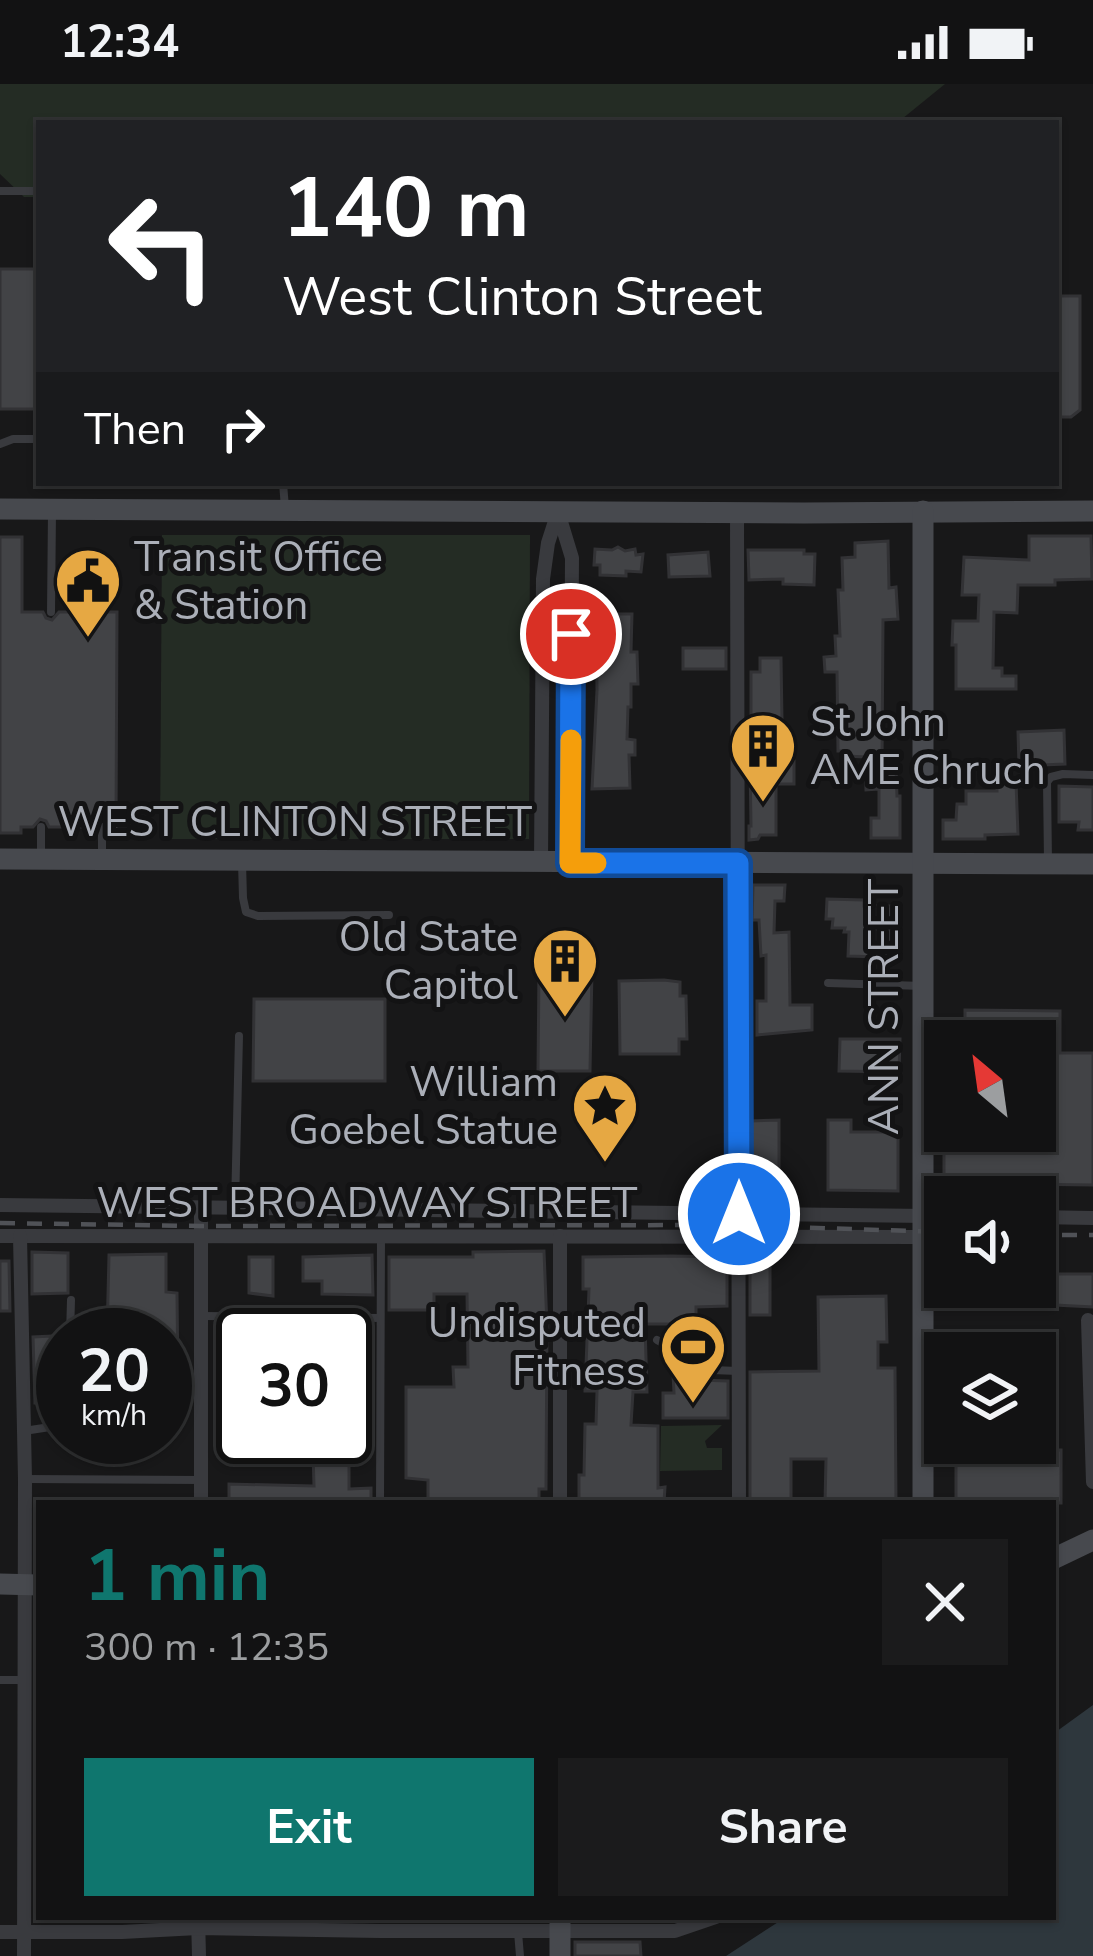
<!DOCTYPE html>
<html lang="en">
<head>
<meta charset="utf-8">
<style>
  body { margin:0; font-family:"Nunito Sans",sans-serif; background:#1b1b1c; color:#f1f3f6; height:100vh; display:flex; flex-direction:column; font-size:45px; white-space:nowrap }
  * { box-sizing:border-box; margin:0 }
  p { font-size:39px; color:#9c9ea0 }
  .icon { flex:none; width:66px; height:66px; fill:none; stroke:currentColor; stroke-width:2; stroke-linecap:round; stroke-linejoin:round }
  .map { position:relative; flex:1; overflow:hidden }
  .side { position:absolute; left:36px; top:1416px; width:1020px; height:420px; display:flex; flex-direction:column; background:#121213; border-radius:0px; box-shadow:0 3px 9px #0004,0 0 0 3px #313233 }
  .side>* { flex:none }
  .guide { position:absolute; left:36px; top:36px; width:1023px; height:366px; border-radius:0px; box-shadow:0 3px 9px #0004,0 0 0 3px #313233; background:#202124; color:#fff; overflow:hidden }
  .needle { width:78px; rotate:331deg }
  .fabs { position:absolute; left:924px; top:936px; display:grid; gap:24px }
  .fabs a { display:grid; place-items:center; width:132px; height:132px; border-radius:0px; background:#121213; box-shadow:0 3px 9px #0004,0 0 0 3px #313233; font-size:60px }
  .speed { position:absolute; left:36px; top:1224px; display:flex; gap:24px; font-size:60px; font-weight:700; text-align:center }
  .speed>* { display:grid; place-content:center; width:156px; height:156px; border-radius:50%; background:#121213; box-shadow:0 3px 9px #0004,0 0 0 3px #313233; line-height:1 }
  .speed small { font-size:30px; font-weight:400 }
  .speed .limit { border:6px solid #111; border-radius:18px; background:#fff; color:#111 }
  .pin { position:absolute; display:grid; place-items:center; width:102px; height:102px; color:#fff; margin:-51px; border:6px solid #fff; border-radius:50%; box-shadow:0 3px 12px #0007 }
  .me { position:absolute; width:132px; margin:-66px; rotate:0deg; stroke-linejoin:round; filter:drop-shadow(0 0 9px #0008) }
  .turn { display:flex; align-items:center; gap:42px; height:252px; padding:0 48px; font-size:54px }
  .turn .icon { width:156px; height:156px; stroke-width:2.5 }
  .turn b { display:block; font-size:84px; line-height:102px }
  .then { display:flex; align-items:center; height:114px; padding:0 48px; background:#0003; gap:24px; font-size:45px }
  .round { display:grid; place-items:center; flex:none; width:126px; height:126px; border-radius:0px; background:#1b1b1c }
  .overview { display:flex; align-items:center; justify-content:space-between; height:204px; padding:0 48px }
  h1 { font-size:72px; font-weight:700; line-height:90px; color:#0f766e }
  .button { display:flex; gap:24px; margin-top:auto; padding:24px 48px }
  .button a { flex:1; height:138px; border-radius:0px; background:#0f766e; color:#fff; font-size:48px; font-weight:700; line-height:138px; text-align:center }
  .button a+a { background:#1b1b1c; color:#f1f3f6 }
  .status { display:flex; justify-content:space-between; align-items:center; height:84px; padding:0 60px; background:#121213; direction:ltr }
  .status svg { height:33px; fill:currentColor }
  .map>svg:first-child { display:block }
  .green { fill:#242c24 }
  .water { fill:#2e373d }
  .building { fill:#424346; stroke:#323235; stroke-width:3 }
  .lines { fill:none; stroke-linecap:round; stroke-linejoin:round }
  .lane { stroke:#393a3e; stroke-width:8 }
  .street { stroke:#393a3e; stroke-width:14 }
  .secondary { stroke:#47494e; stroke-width:21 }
  .rail { stroke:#505257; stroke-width:4.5; stroke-dasharray:15 12; stroke-linecap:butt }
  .route-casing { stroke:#114b97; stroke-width:30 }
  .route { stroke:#1a73e8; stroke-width:21 }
  .slow { stroke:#f59e0b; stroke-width:21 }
  .labels { text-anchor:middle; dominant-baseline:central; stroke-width:10; stroke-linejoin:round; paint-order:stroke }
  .poi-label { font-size:42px; fill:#abafb8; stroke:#131314; text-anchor:end }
  .street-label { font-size:42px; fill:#abafb8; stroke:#131314 }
</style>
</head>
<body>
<div class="status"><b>12:34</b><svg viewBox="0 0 49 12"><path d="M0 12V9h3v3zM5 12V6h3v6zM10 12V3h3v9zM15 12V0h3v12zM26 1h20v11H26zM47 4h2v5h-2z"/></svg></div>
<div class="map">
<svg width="1093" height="1872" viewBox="0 0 1093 1872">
  <rect width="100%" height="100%" fill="#181819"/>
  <g class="green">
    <polygon points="0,0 945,0 897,39 39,39 39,113 24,113 0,90"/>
    <polygon points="162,451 530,451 529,755 160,755"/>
    <polygon points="722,1341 705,1357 707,1364 722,1364 722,1386 660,1387 661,1342"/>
  </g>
  <polygon class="water" points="1093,1621 1093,1872 726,1872 786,1833 1053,1833 1053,1650"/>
  <g class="building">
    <rect x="0" y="185" width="39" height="140"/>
    <polygon points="1056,212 1080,212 1080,326 1071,333 1056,333"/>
    <polygon points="1029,452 1091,452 1092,495 1055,496 1055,501 1018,501 1017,529 994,528 993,584 1002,584 1002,592 1016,592 1016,605 956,605 956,561 952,561 953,537 978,537 979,511 962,511 964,473 1029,476"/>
    <polygon points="0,453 22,453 22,528 43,528 46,534 52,536 59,528 117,528 116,743 110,743 103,735 97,737 94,743 49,743 46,737 40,735 33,743 21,743 21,749 0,749"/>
    <polygon points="888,457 889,504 896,503 898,535 883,536 882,684 896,684 897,712 900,712 900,754 871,754 871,734 879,734 879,705 866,706 865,673 846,672 846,667 838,667 837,588 825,588 824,573 836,572 835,552 840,552 838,506 843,506 842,474 855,473 855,459"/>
    <polygon points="618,463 625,467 635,465 636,471 643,470 641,488 626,487 626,492 600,491 600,481 594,481 595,465 612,466"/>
    <polygon points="748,466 804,466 804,470 815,470 814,501 783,500 783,495 749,496"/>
    <polygon points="708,468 710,492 669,493 668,471"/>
    <polygon points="596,530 632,530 631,568 637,568 638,600 631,600 631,623 628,623 627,655 635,656 635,671 629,671 630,704 592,705 597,606"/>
    <rect x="683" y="564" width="43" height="21"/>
    <polygon points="760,574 781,574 782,636 751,636 751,588 760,588"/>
    <polygon points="1064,646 1065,680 1019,682 1018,648"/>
    <polygon points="794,677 794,700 776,700 776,751 760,751 758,755 749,756 749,742 751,742 750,679"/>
    <polygon points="1016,698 1018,750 985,751 985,755 943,755 943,736 956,736 957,720 966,720 966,707 997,707 997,699"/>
    <polygon points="1059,702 1093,703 1093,746 1078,746 1079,738 1059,738"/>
    <polygon points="753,801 785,801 784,817 775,817 774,849 789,848 790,921 812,921 812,946 757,951 757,917 766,917 766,871 761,872 759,836 752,836"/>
    <polygon points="827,815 864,816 864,822 891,822 890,868 880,873 848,872 849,848 844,848 845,844 832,844 833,835 826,835"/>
    <polygon points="539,884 592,886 590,987 538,987"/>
    <polygon points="664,896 680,898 680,912 686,912 687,955 679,955 679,970 620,970 619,897"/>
    <polygon points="254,915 385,915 385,997 253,997"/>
    <polygon points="965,926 1060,927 1060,969 1093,969 1093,1101 944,1099 944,1047 1035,1047 1035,957 965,957"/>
    <polygon points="840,955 900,955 899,988 839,987"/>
    <polygon points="779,1036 779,1106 750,1108 749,1037"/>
    <polygon points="828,1036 851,1036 851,1048 898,1048 898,1107 828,1106"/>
    <polygon points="544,1167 547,1242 546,1405 539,1405 539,1419 428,1419 428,1396 406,1394 406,1303 454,1303 453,1283 468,1283 467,1210 434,1210 434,1226 389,1226 389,1173 473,1173 473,1168"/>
    <polygon points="32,1168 68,1169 68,1209 32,1210"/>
    <polygon points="166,1170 166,1208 177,1209 178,1299 165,1299 165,1251 107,1251 109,1171"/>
    <polygon points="372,1171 373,1211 322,1210 322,1197 303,1197 303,1173"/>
    <polygon points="671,1172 727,1173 727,1222 696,1223 696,1252 681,1252 681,1240 645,1240 647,1308 633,1308 631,1341 658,1342 658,1404 665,1403 664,1419 579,1419 579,1391 584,1391 585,1340 596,1340 597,1307 585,1307 589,1205 583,1205 583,1173"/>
    <polygon points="249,1173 273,1173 273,1212 249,1209"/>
    <rect x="750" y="1173" width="20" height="58"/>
    <polygon points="0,1177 9,1177 10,1227 0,1227"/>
    <polygon points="1055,1190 1093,1190 1093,1223 1055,1221"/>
    <polygon points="886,1212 887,1258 878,1258 878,1284 895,1284 896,1419 825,1419 826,1375 791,1375 791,1419 750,1419 750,1288 819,1287 818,1213"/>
    <rect x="948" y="1249" width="60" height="20"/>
    <polygon points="51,1252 53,1319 35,1319 33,1253"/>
    <polygon points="345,1284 362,1292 367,1300 367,1307 364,1314 345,1325"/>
    <polygon points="673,1290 698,1290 699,1296 728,1297 728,1334 663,1334 663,1309 674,1309"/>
    <polygon points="271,1353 349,1353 349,1405 371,1404 371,1419 229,1419 229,1400 314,1402 313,1370 271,1371"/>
    <polygon points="967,1359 1028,1359 1028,1366 1061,1366 1061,1419 956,1419 956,1363 967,1363"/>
    <polygon points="575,1858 640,1858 641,1872 575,1872"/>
  </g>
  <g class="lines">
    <g class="lane">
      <polyline points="0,107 39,107"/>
      <polyline points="0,360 13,355 39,355"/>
      <polyline points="283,399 285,424"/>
      <polyline points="51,528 52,427"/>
      <polyline points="41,743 41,771"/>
      <polyline points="102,771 102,743"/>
      <polyline points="242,778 243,814 246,828 258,832 389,831"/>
      <polyline points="1048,778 1047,698 1051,693 1063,690 1093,691"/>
      <polyline points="828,899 923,902"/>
      <polyline points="235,1123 239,952"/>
      <polyline points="202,1232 380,1234"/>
      <polyline points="70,1251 71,1216"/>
      <polyline points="657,1256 712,1286 738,1287"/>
      <polyline points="165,1310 199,1310"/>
      <polyline points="24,1347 63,1341"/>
      <polyline points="26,1395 201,1396"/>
      <polyline points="380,1419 381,1152"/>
      <polyline points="0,1596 22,1596"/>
      <polyline points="518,1848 520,1872"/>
    </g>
    <g class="street">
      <polyline points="558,428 572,474 570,779"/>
      <polyline points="737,428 739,1419"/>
      <polyline points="541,779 543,495 548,459 558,428"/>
      <polyline points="0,1121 928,1132"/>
      <polyline points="1035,1133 1093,1134"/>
      <polyline points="0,1152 924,1153 939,1132"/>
      <polyline points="20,1152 25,1395 24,1872"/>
      <polyline points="560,1152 560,1419"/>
      <polyline points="1088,1236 1093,1398"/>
      <polyline points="201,1419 201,1123"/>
      <polyline points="198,1833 199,1872"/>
      <polyline points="0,1848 122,1848 198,1844 380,1847 675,1847 716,1833"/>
    </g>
    <g class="secondary">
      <polyline points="0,425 804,429 1093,427"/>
      <polyline points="0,775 1093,780"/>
      <polyline points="923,1419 923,427"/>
      <polyline points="1053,1475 1093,1456"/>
      <polyline points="0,1500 39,1501"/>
      <polyline points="560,1872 560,1833"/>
    </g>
    <g class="rail">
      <polyline points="0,1139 201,1142 725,1141 945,1148"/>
      <polyline points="1035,1151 1093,1151"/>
    </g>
  </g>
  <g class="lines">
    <g class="route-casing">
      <polyline id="route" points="571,550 570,779 738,779 739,1130"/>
    </g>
    <use href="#route" class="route"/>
    <polyline class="slow" points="571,656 570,779 596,779"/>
  </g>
  <defs>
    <g id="civic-pin" transform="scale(3.45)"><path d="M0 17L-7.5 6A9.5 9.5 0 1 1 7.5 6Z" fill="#e6a843" stroke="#131314"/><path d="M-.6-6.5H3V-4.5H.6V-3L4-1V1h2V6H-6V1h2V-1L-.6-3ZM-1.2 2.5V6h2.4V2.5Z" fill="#111"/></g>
    <g id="building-pin" transform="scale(3.45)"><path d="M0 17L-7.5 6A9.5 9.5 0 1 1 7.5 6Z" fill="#e6a843" stroke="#131314"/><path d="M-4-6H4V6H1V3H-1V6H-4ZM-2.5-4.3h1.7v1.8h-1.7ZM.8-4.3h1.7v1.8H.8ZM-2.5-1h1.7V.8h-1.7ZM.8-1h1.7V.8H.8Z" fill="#111"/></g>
    <g id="sight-pin" transform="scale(3.45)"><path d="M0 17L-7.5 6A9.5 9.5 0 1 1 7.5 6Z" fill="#e6a843" stroke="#131314"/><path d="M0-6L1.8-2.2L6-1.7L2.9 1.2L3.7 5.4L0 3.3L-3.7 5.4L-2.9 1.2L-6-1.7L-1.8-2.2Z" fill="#111"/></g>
    <g id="stadium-pin" transform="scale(3.45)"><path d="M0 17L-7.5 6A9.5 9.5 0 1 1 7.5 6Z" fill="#e6a843" stroke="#131314"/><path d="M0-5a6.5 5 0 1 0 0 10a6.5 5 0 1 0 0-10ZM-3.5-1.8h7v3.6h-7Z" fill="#111"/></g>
  </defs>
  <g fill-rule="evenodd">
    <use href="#civic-pin" x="88" y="497"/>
    <use href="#building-pin" x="763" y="662"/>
    <use href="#building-pin" x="565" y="877"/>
    <use href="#sight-pin" x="605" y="1022"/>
    <use href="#stadium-pin" x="693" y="1263"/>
  </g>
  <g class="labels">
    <g class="poi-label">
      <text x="134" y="473" text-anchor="start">Transit Office<tspan x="134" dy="48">&amp; Station</tspan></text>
      <text x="810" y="638" text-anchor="start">St John<tspan x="810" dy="48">AME Chruch</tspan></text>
      <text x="518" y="853">Old State<tspan x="518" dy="48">Capitol</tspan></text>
      <text x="558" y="998">William<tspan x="558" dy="48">Goebel Statue</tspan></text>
      <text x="646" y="1239">Undisputed<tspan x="646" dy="48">Fitness</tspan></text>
    </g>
    <g class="street-label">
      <text x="295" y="738">WEST CLINTON STREET</text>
      <text transform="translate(884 923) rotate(-90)">ANN STREET</text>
      <text x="367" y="1119">WEST BROADWAY STREET</text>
    </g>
  </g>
</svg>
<div class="fabs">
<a><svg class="needle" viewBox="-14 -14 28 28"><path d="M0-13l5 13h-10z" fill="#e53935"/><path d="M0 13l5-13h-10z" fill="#9c9ea0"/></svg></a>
<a><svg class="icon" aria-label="sound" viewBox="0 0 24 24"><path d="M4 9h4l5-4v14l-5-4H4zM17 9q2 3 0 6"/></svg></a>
<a><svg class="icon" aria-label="layers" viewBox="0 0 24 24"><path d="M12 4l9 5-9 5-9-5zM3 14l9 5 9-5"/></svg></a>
</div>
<div class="speed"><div>20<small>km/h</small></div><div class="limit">30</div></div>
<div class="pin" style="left:571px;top:550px;background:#d93025"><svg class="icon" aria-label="arrive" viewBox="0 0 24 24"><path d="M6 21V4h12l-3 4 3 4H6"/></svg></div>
<svg class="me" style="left:739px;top:1130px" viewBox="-20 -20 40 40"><circle r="17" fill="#1a73e8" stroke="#fff" stroke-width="3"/><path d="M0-11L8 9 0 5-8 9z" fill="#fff"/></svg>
<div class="guide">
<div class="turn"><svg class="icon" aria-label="left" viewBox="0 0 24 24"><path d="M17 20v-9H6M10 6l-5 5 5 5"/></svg><div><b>140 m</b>West Clinton Street</div></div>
<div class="then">Then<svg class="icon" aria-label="right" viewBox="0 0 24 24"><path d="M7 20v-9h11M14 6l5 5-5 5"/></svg></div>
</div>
<section class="side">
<div class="overview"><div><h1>1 min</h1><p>300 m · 12:35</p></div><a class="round"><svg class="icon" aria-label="close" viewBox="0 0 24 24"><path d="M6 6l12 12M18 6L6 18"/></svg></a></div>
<div class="button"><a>Exit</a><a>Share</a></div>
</section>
</div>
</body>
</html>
